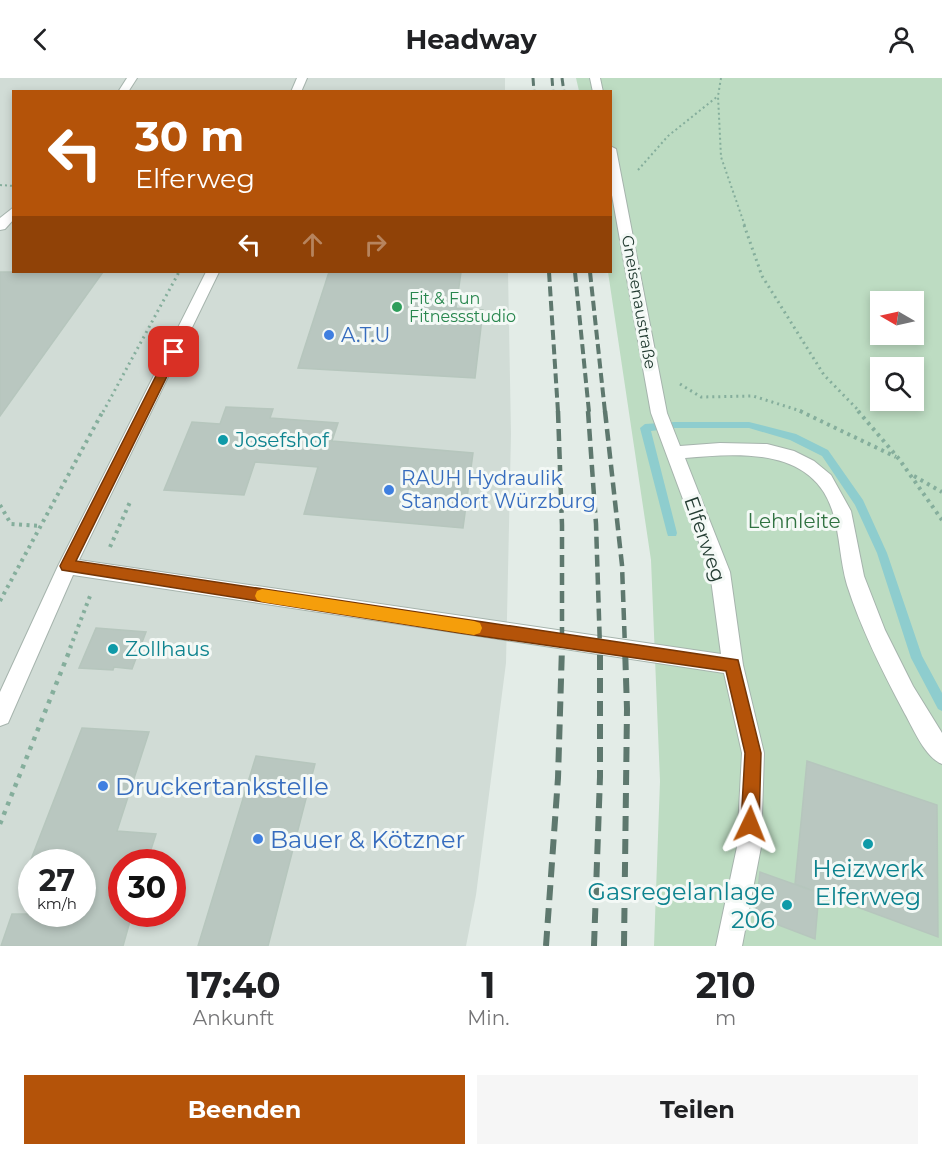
<!DOCTYPE html>
<html lang="de">
<head>
<meta charset="utf-8">
<style>
  body { margin:0; font-family:Montserrat,sans-serif; background:#f6f6f6; color:#202124; height:100vh; display:flex; flex-direction:column; font-size:22px; white-space:nowrap }
  * { box-sizing:border-box; margin:0 }
  p { font-size:20px; color:#757577 }
  .icon { flex:none; width:33px; height:33px; fill:none; stroke:currentColor; stroke-width:2; stroke-linecap:round; stroke-linejoin:round }
  .map { position:relative; height:868px; overflow:hidden }
  .sheet { display:flex; flex-direction:column; background:#fff; flex:1 }
  .sheet>* { flex:none }
  .top-card { position:absolute; left:12px; top:12px; width:600px; height:183px; border-radius:0px; box-shadow:0 3px 9px #0003; background:#b45309; color:#fff; overflow:hidden }
  .needle { width:39px; rotate:279deg }
  .buttons { position:absolute; left:870px; top:213px; display:grid; gap:12px }
  .buttons a { display:grid; place-items:center; width:54px; height:54px; border-radius:0px; background:#fff; box-shadow:0 3px 9px #0003; font-size:30px }
  .speed { position:absolute; left:18px; top:771px; display:flex; gap:12px; font-size:30px; font-weight:700; text-align:center }
  .speed>* { display:grid; place-content:center; width:78px; height:78px; border-radius:50%; background:#fff; box-shadow:0 3px 9px #0003; line-height:1 }
  .speed small { font-size:15px; font-weight:400 }
  .speed .limit { border:9px solid #d22; background:#fff; color:#111 }
  .pin { position:absolute; display:grid; place-items:center; width:51px; height:51px; color:#fff; margin:-26px; border-radius:12px; box-shadow:0 3px 9px #0006 }
  .me { position:absolute; width:66px; margin:-33px; rotate:2deg; stroke-linejoin:round; filter:drop-shadow(0 0 4px #0008) }
  .turn { display:flex; align-items:center; gap:21px; height:126px; padding:0 24px; font-size:27px }
  .turn .icon { width:78px; height:78px; stroke-width:2.5 }
  .turn b { display:block; font-size:42px; line-height:51px }
  .lanes { display:flex; align-items:center; height:57px; padding:0 24px; background:#0003; justify-content:center; gap:30px; direction:ltr }
  .lanes .off { opacity:.35 }
  .eta { display:flex; justify-content:space-evenly; align-items:center; height:102px; text-align:center }
  .eta b { font-size:36px; font-weight:700; line-height:42px }
  .action { display:flex; gap:12px; margin-top:auto; padding:12px 24px }
  .action a { flex:1; height:69px; border-radius:0px; background:#b45309; color:#fff; font-size:24px; font-weight:700; line-height:69px; text-align:center }
  .action a+a { background:#f6f6f6; color:#202124 }
  header { display:flex; justify-content:space-between; align-items:center; height:78px; padding:0 24px; background:#fff; font-size:27px; font-weight:700 }
  .map>svg:first-child { display:block }
  .built { fill:#d1dcd6; fill-rule:evenodd }
  .green { fill:#bddcc2; fill-rule:evenodd }
  .lines { fill:none; stroke-linecap:round; stroke-linejoin:round }
  .stream { fill:#8ecdce; fill-rule:evenodd }
  .building { fill:#b9c7c0; stroke:#b6c6bd; stroke-width:1.5 }
  .minor-casing { stroke:#a6b4ad; stroke-width:2 }
  .path-far3 { stroke:#85ae9c; stroke-width:2; stroke-dasharray:2 3; stroke-linecap:butt }
  .path-far2 { stroke:#85ae9c; stroke-width:3; stroke-dasharray:2 4; stroke-linecap:butt }
  .path-far1 { stroke:#85ae9c; stroke-width:4; stroke-dasharray:3 4.5; stroke-linecap:butt }
  .path { stroke:#85ae9c; stroke-width:4.5; stroke-dasharray:4 6; stroke-linecap:butt }
  .minor { fill:#fff; fill-rule:evenodd }
  .rail-far3 { stroke:#5e786e; stroke-width:3; stroke-dasharray:8 4; stroke-linecap:butt }
  .rail-far2 { stroke:#5e786e; stroke-width:4; stroke-dasharray:10 4.5; stroke-linecap:butt }
  .rail-far1 { stroke:#5e786e; stroke-width:4.5; stroke-dasharray:12 6; stroke-linecap:butt }
  .rail { stroke:#5e786e; stroke-width:6; stroke-dasharray:15 8; stroke-linecap:butt }
  .route { fill:#b45309; stroke:#753606; stroke-width:1.5 }
  .slow { fill:#f59e0b }
  .leisure-dot { fill:#2e9e5b; stroke:#f4f9f6; stroke-width:2 }
  .shop-dot { fill:#3f7fe0; stroke:#f4f9f6; stroke-width:2 }
  .culture-dot { fill:#0f9aa8; stroke:#f4f9f6; stroke-width:2 }
  .labels { text-anchor:middle; dominant-baseline:central; stroke-width:6; stroke-linejoin:round; paint-order:stroke }
  .far-leisure-label { font-size:16px; fill:#27864d; stroke:#f4f9f6; text-anchor:start }
  .far-street-label { font-size:16px; fill:#243d33; stroke:#f4f9f6 }
  .shop-label { font-size:20px; fill:#366cbe; stroke:#f4f9f6; text-anchor:start }
  .culture-label { font-size:20px; fill:#0d838f; stroke:#f4f9f6; text-anchor:start }
  .park-label { font-size:20px; fill:#307241; stroke:#f4f9f6 }
  .street-label { font-size:20px; fill:#243d33; stroke:#f4f9f6 }
  .near-shop-label { font-size:24px; fill:#366cbe; stroke:#f4f9f6; text-anchor:start }
  .near-culture-label { font-size:24px; fill:#0d838f; stroke:#f4f9f6 }
</style>
</head>
<body>
<header><svg class="icon" aria-label="back" viewBox="0 0 24 24"><path d="M15 5l-7 7 7 7"/></svg>Headway<svg class="icon" aria-label="person" viewBox="0 0 24 24"><circle cx="12" cy="8" r="4"/><path d="M4 21q1-7 8-7t8 7"/></svg></header>
<div class="map">
<svg width="942" height="868" viewBox="0 0 942 868">
  <rect width="100%" height="100%" fill="#e3ece7"/>
  <path class="built" d="M0,0H505V14H14V194H508L511,356L506,585L476,817L466,868H0ZM32,784H82V836H32ZM122,784H172V836H122Z"/>
  <path class="green" d="M576,0H942V868H654L660,703L651,482L608,194H610V14L579,13ZM880,224H914V256H880ZM880,290H914V322H880Z"/>
  <g class="lines">
    <polygon class="stream" points="675,344 749,344 796,356 828,372 863,422 887,475 922,578 942,615 942,633 938,631 911,580 877,475 855,427 822,378 790,362 749,350 675,350 651,353 677,455 676,458 668,458 667,455 640,350 645,346"/>
  </g>
  <g class="building">
    <polygon points="0,194 103,194 0,338"/>
    <polygon points="329,194 461,194 456,230 483,232 475,300 298,290"/>
    <polygon points="226,329 273,331 270,340 338,345 332,363 473,375 463,450 304,436 318,389 255,384 244,417 164,412 192,344 220,346"/>
    <polygon points="96,550 146,554 132,591 114,589 113,592 79,590"/>
    <polygon points="82,650 149,654 117,753 156,756 147,784 122,784 122,836 132,836 123,868 1,868 12,836 82,836 82,784 30,784"/>
    <polygon points="256,678 315,686 268,868 198,868"/>
    <polygon points="807,683 937,727 938,859 795,806"/>
    <polygon points="760,794 819,815 815,861 755,838"/>
  </g>
  <g class="lines">
    <g class="minor-casing">
      <g id="minor">
        <polygon points="127,0 137,0 128,14 118,14"/>
        <polygon points="297,0 307,0 301,14 291,14"/>
        <polygon points="590,0 600,0 603,14 593,14"/>
        <path d="M610,68L616,71L667,335L680,368L720,365L767,366L794,373L814,383L831,397L851,433L864,498L885,552L913,608L942,655V686C925,679 914,652 905,636C883,595 861,551 847,507C840,483 840,458 833,435C814,369 739,375 685,380L730,494L743,587L764,675L761,769L742,868H716L737,769L742,675L724,595L73,497L8,645L0,648V614L58,488L206,194H219L79,482L721,576L710,494L651,335L610,106Z"/>
        <polygon points="14,129 14,141 5,151 0,152 0,140"/>
      </g>
    </g>
    <g class="path-far3">
      <polyline points="721,0 718,18 721,79 745,148"/>
      <polyline points="638,92 668,58 718,18"/>
      <polyline points="0,107 14,108"/>
    </g>
    <g class="path-far2">
      <polyline points="744,147 762,198 824,297 860,334"/>
      <polyline points="680,306 701,319 753,318 804,334"/>
      <polyline points="103,334 179,194"/>
    </g>
    <g class="path-far1">
      <polyline points="800,333 896,379"/>
      <polyline points="858,333 899,381 942,442"/>
      <polyline points="914,398 942,414"/>
      <polyline points="0,427 11,446 41,448"/>
      <polyline points="110,469 130,424"/>
      <polyline points="0,523 103,333"/>
      <polyline points="70,570 90,518"/>
    </g>
    <polyline class="path" points="0,746 71,569"/>
    <use href="#minor" class="minor"/>
    <g class="rail-far3">
      <polyline points="533,0 534,14"/>
      <polyline points="552,0 553,14"/>
      <polyline points="562,0 564,14"/>
    </g>
    <g class="rail-far2">
      <polyline points="549,194 558,334"/>
      <polyline points="575,194 589,334"/>
      <polyline points="590,194 605,334"/>
    </g>
    <g class="rail-far1">
      <polyline points="558,333 562,447 562,570"/>
      <polyline points="588,333 596,446 600,570"/>
      <polyline points="605,333 622,487 625,570"/>
    </g>
    <g class="rail">
      <polyline points="546,868 558,700 562,569"/>
      <polyline points="594,868 600,699 600,569"/>
      <polyline points="624,868 627,631 625,569"/>
    </g>
  </g>
  <polygon class="route" points="174,270 179,274 76,483 738,582 761,675 759,746 756,752 750,754 744,752 741,746 745,675 726,593 460,555 62,492 60,488 62,484 168,274"/>
  <polygon class="slow" points="262,511 474,543 480,545 482,550 480,555 474,557 262,524 257,522 255,518 257,513"/>
  <circle class="leisure-dot" cx="397" cy="229" r="6"/>
  <g class="shop-dot">
    <circle cx="329" cy="257" r="6"/>
    <circle cx="389" cy="412" r="6"/>
    <circle cx="103" cy="708" r="6"/>
    <circle cx="258" cy="761" r="6"/>
  </g>
  <g class="culture-dot">
    <circle cx="223" cy="362" r="6"/>
    <circle cx="113" cy="571" r="6"/>
    <circle cx="868" cy="766" r="6"/>
    <circle cx="787" cy="827" r="6"/>
  </g>
  <g class="labels">
    <g class="far-leisure-label">
      <text x="409" y="220">Fit &amp; Fun<tspan x="409" dy="18">Fitnessstudio</tspan></text>
    </g>
    <g class="far-street-label">
      <text transform="translate(639 224) rotate(80)">Gneisenaustraße</text>
    </g>
    <g class="shop-label">
      <text x="341" y="257">A.T.U</text>
      <text x="401" y="400">RAUH Hydraulik<tspan x="401" dy="23">Standort Würzburg</tspan></text>
    </g>
    <g class="culture-label">
      <text x="235" y="362">Josefshof</text>
      <text x="125" y="571">Zollhaus</text>
    </g>
    <g class="park-label">
      <text x="794" y="443">Lehnleite</text>
    </g>
    <g class="street-label">
      <text transform="translate(705 461) rotate(71)">Elferweg</text>
    </g>
    <g class="near-shop-label">
      <text x="115" y="708">Druckertankstelle</text>
      <text x="270" y="761">Bauer &amp; Kötzner</text>
    </g>
    <g class="near-culture-label">
      <text x="868" y="790">Heizwerk<tspan x="868" dy="28">Elferweg</tspan></text>
      <text x="775" y="813" text-anchor="end">Gasregelanlage<tspan x="775" dy="28">206</tspan></text>
    </g>
  </g>
</svg>
<div class="buttons">
<a><svg class="needle" viewBox="-14 -14 28 28"><path d="M0-13l5 13h-10z" fill="#e53935"/><path d="M0 13l5-13h-10z" fill="#757577"/></svg></a>
<a><svg class="icon" aria-label="search" viewBox="0 0 24 24"><circle cx="10" cy="10" r="6"/><path d="M15 15l6 6"/></svg></a>
</div>
<div class="speed"><div>27<small>km/h</small></div><div class="limit">30</div></div>
<div class="pin" style="left:174px;top:274px;background:#d93025"><svg class="icon" aria-label="arrive" viewBox="0 0 24 24"><path d="M6 21V4h12l-3 4 3 4H6"/></svg></div>
<svg class="me" style="left:750px;top:746px" viewBox="-20 -20 40 40"><path d="M0-17L14 15 0 8-14 15z" fill="#b45309" stroke="#fff" stroke-width="4"/></svg>
<div class="top-card">
<div class="turn"><svg class="icon" aria-label="left" viewBox="0 0 24 24"><path d="M17 20v-9H6M10 6l-5 5 5 5"/></svg><div><b>30 m</b>Elferweg</div></div>
<div class="lanes"><svg class="icon" aria-label="left" viewBox="0 0 24 24"><path d="M17 20v-9H6M10 6l-5 5 5 5"/></svg><svg class="icon off" aria-label="ahead" viewBox="0 0 24 24"><path d="M12 20V5M6 11l6-6 6 6"/></svg><svg class="icon off" aria-label="right" viewBox="0 0 24 24"><path d="M7 20v-9h11M14 6l5 5-5 5"/></svg></div>
</div>
</div>
<section class="sheet">
<div class="eta">
<div><b>17:40</b><p>Ankunft</p></div>
<div><b>1</b><p>Min.</p></div>
<div><b>210</b><p>m</p></div>
</div>
<div class="action"><a>Beenden</a><a>Teilen</a></div>
</section>
</body>
</html>
